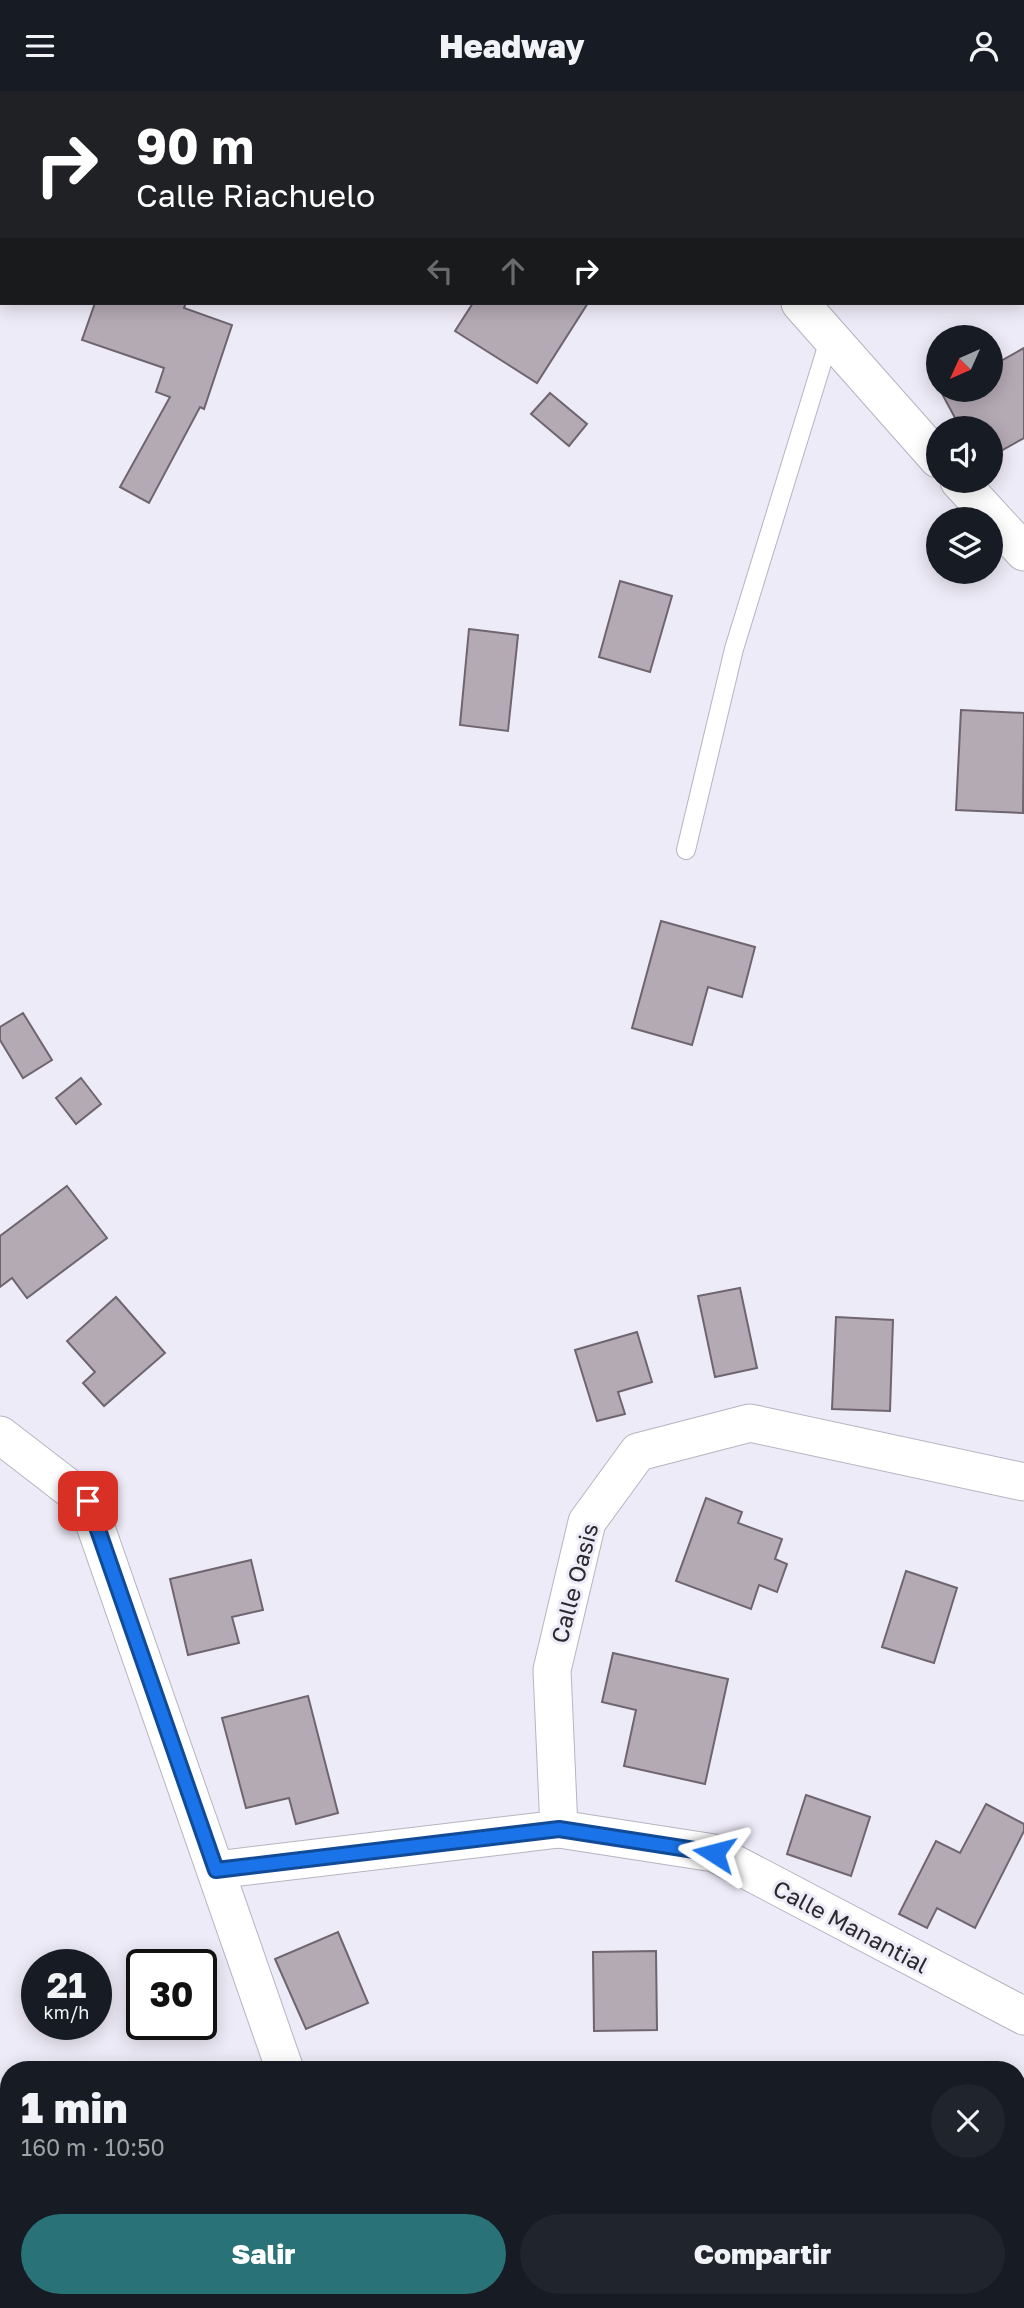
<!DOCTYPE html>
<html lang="es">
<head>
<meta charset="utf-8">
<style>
  body { margin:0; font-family:"Golos Text",sans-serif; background:#20242c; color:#f1f3f6; height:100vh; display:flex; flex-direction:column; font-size:26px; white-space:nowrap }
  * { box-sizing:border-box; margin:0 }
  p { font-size:23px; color:#9ea1a6 }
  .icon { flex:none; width:38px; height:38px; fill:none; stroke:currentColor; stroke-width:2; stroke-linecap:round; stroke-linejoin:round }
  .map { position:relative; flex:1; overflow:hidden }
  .panel { position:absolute; left:0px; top:1970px; width:1026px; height:247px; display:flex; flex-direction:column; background:#171b24; border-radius:28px 28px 0 0; box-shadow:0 4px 18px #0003 }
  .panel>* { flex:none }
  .guide { position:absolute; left:0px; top:0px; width:1026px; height:214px; box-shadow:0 4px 18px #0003; background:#202124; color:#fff; overflow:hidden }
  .needle { width:46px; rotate:225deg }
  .fabs { position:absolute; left:926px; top:234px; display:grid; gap:14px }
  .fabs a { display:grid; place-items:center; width:77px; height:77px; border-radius:50%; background:#171b24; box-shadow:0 4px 18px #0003; font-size:35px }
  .speed { position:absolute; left:21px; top:1858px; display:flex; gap:14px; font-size:35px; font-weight:700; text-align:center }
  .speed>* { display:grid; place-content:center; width:91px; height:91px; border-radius:50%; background:#171b24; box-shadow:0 4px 18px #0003; line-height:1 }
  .speed small { font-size:18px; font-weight:400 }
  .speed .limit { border:4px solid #111; border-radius:10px; background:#fff; color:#111 }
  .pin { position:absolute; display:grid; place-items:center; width:60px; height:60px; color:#fff; margin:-30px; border-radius:14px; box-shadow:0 4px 10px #0006 }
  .me { position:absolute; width:77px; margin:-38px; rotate:279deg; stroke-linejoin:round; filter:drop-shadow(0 0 5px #0008) }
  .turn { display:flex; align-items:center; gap:24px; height:147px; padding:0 21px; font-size:32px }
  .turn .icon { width:91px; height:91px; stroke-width:2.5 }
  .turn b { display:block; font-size:49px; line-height:60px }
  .lanes { display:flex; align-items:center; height:66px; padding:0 21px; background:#0003; justify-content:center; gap:35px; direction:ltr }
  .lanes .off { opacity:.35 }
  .round { display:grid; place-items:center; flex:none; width:74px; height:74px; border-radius:37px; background:#20242c }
  .head { display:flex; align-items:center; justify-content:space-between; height:119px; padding:0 21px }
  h1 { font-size:42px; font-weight:800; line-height:52px }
  .button { display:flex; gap:14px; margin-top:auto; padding:14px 21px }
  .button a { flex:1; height:80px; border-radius:42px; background:#297378; color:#fff; font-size:28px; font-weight:800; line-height:80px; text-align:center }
  .button a+a { background:#20242c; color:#f1f3f6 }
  header { display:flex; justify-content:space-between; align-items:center; height:91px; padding:0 21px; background:#171b24; font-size:32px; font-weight:800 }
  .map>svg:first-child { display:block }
  .building { fill:#b4aab4; stroke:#6e656e; stroke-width:2 }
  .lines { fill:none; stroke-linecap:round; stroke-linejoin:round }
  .service-casing { stroke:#b7b4c0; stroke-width:20 }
  .minor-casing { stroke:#b7b4c0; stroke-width:39 }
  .service { stroke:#fff; stroke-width:18 }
  .minor { stroke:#fff; stroke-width:37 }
  .route-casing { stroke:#114b97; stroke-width:18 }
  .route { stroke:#1a73e8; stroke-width:12 }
  .labels { text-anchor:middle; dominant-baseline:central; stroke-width:6; stroke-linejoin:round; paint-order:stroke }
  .street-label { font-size:23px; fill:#2b292e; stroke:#eeebf8 }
</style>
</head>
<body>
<header><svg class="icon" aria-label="menu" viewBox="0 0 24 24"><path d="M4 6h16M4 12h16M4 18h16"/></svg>Headway<svg class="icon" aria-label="person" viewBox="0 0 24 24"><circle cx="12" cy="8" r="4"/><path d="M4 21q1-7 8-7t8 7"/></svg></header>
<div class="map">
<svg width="1024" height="2217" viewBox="0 0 1024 2217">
  <rect width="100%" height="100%" fill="#eeebf8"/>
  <g class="building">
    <polygon points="95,212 186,212 184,217 232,234 204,318 200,316 149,412 120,396 170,306 156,301 164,277 82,249"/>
    <polygon points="473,212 588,212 537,292 455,240"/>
    <polygon points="1024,257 1024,347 990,366 990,338 961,338 940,299 990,299 990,276"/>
    <polygon points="550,302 587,333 569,355 531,323"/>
    <polygon points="620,490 672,505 650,581 599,566"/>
    <polygon points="469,538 518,544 508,640 460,634"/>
    <polygon points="961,619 1024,622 1023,722 956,719"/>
    <polygon points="661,830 755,856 742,906 708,896 692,954 632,937"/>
    <polygon points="23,922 52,969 23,987 0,949 0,936"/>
    <polygon points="81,987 101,1013 76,1033 56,1007"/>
    <polygon points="67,1095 107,1147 27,1207 12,1187 0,1196 0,1145"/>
    <polygon points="740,1197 757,1277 715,1286 698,1205"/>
    <polygon points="116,1206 165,1262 104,1315 83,1292 95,1281 67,1250"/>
    <polygon points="836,1226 893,1229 890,1320 832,1318"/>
    <polygon points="637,1241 652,1291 618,1301 625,1323 597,1330 575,1259"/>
    <polygon points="706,1407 742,1421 738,1432 782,1448 775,1468 787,1473 777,1501 759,1494 751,1518 676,1490"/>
    <polygon points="251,1469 263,1519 232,1526 239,1552 188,1564 170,1488"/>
    <polygon points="906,1480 957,1497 934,1572 882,1556"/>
    <polygon points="613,1562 728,1588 705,1693 624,1675 636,1619 602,1611"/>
    <polygon points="308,1605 338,1722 296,1733 289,1707 246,1717 222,1627"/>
    <polygon points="806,1704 870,1726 851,1785 787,1763"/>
    <polygon points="986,1713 1024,1733 1024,1740 975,1837 937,1817 927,1837 899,1823 936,1750 960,1762"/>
    <polygon points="338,1841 368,1912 306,1938 275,1868"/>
    <polygon points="656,1860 657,1939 594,1940 593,1861"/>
  </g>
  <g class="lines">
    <g class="service-casing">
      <polyline id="service" points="686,759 734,558 830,246"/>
    </g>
    <g class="minor-casing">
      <g id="minor">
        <polyline points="587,0 589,2"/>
        <polyline points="800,212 938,368"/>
        <polyline points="959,390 1024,461"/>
        <polyline points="0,1344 87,1411 285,1979"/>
        <polyline points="559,1738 552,1579 587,1431 638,1361 750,1332 1024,1391"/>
        <polyline points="216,1779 559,1738 714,1762 1024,1925"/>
        <polyline points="365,2208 368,2217"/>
      </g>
    </g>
    <use href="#service" class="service"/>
    <use href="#minor" class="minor"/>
  </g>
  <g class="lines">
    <g class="route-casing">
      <polyline id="route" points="88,1410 216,1779 559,1738 714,1762"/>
    </g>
    <use href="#route" class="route"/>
  </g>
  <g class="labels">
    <g class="street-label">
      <text transform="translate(574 1492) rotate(-75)">Calle Oasis</text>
      <text transform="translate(851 1835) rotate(28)">Calle Manantial</text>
    </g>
  </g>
</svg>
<div class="fabs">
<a><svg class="needle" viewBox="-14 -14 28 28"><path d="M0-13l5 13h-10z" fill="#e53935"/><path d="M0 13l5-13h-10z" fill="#9ea1a6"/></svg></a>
<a><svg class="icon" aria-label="sound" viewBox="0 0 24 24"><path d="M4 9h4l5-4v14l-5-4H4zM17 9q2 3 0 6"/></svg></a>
<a><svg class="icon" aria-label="layers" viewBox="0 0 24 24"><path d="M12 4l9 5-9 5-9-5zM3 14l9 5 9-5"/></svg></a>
</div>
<div class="speed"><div>21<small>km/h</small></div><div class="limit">30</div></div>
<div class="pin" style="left:88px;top:1410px;background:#d93025"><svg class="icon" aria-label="arrive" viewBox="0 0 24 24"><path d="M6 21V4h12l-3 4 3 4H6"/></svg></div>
<svg class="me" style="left:714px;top:1762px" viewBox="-20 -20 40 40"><path d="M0-17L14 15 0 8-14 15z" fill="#1a73e8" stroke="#fff" stroke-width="4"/></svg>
<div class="guide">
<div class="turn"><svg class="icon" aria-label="right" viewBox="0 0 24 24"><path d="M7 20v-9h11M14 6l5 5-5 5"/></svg><div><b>90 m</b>Calle Riachuelo</div></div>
<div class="lanes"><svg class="icon off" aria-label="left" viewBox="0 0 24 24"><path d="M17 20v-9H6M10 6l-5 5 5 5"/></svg><svg class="icon off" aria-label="ahead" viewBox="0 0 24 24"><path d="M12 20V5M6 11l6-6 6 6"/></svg><svg class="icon" aria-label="right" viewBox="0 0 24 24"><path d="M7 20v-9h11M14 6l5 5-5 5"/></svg></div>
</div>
<section class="panel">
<div class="head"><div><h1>1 min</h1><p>160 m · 10:50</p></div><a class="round"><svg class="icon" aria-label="close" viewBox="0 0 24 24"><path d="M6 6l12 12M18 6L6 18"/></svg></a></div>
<div class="button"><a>Salir</a><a>Compartir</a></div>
</section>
</div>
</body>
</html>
